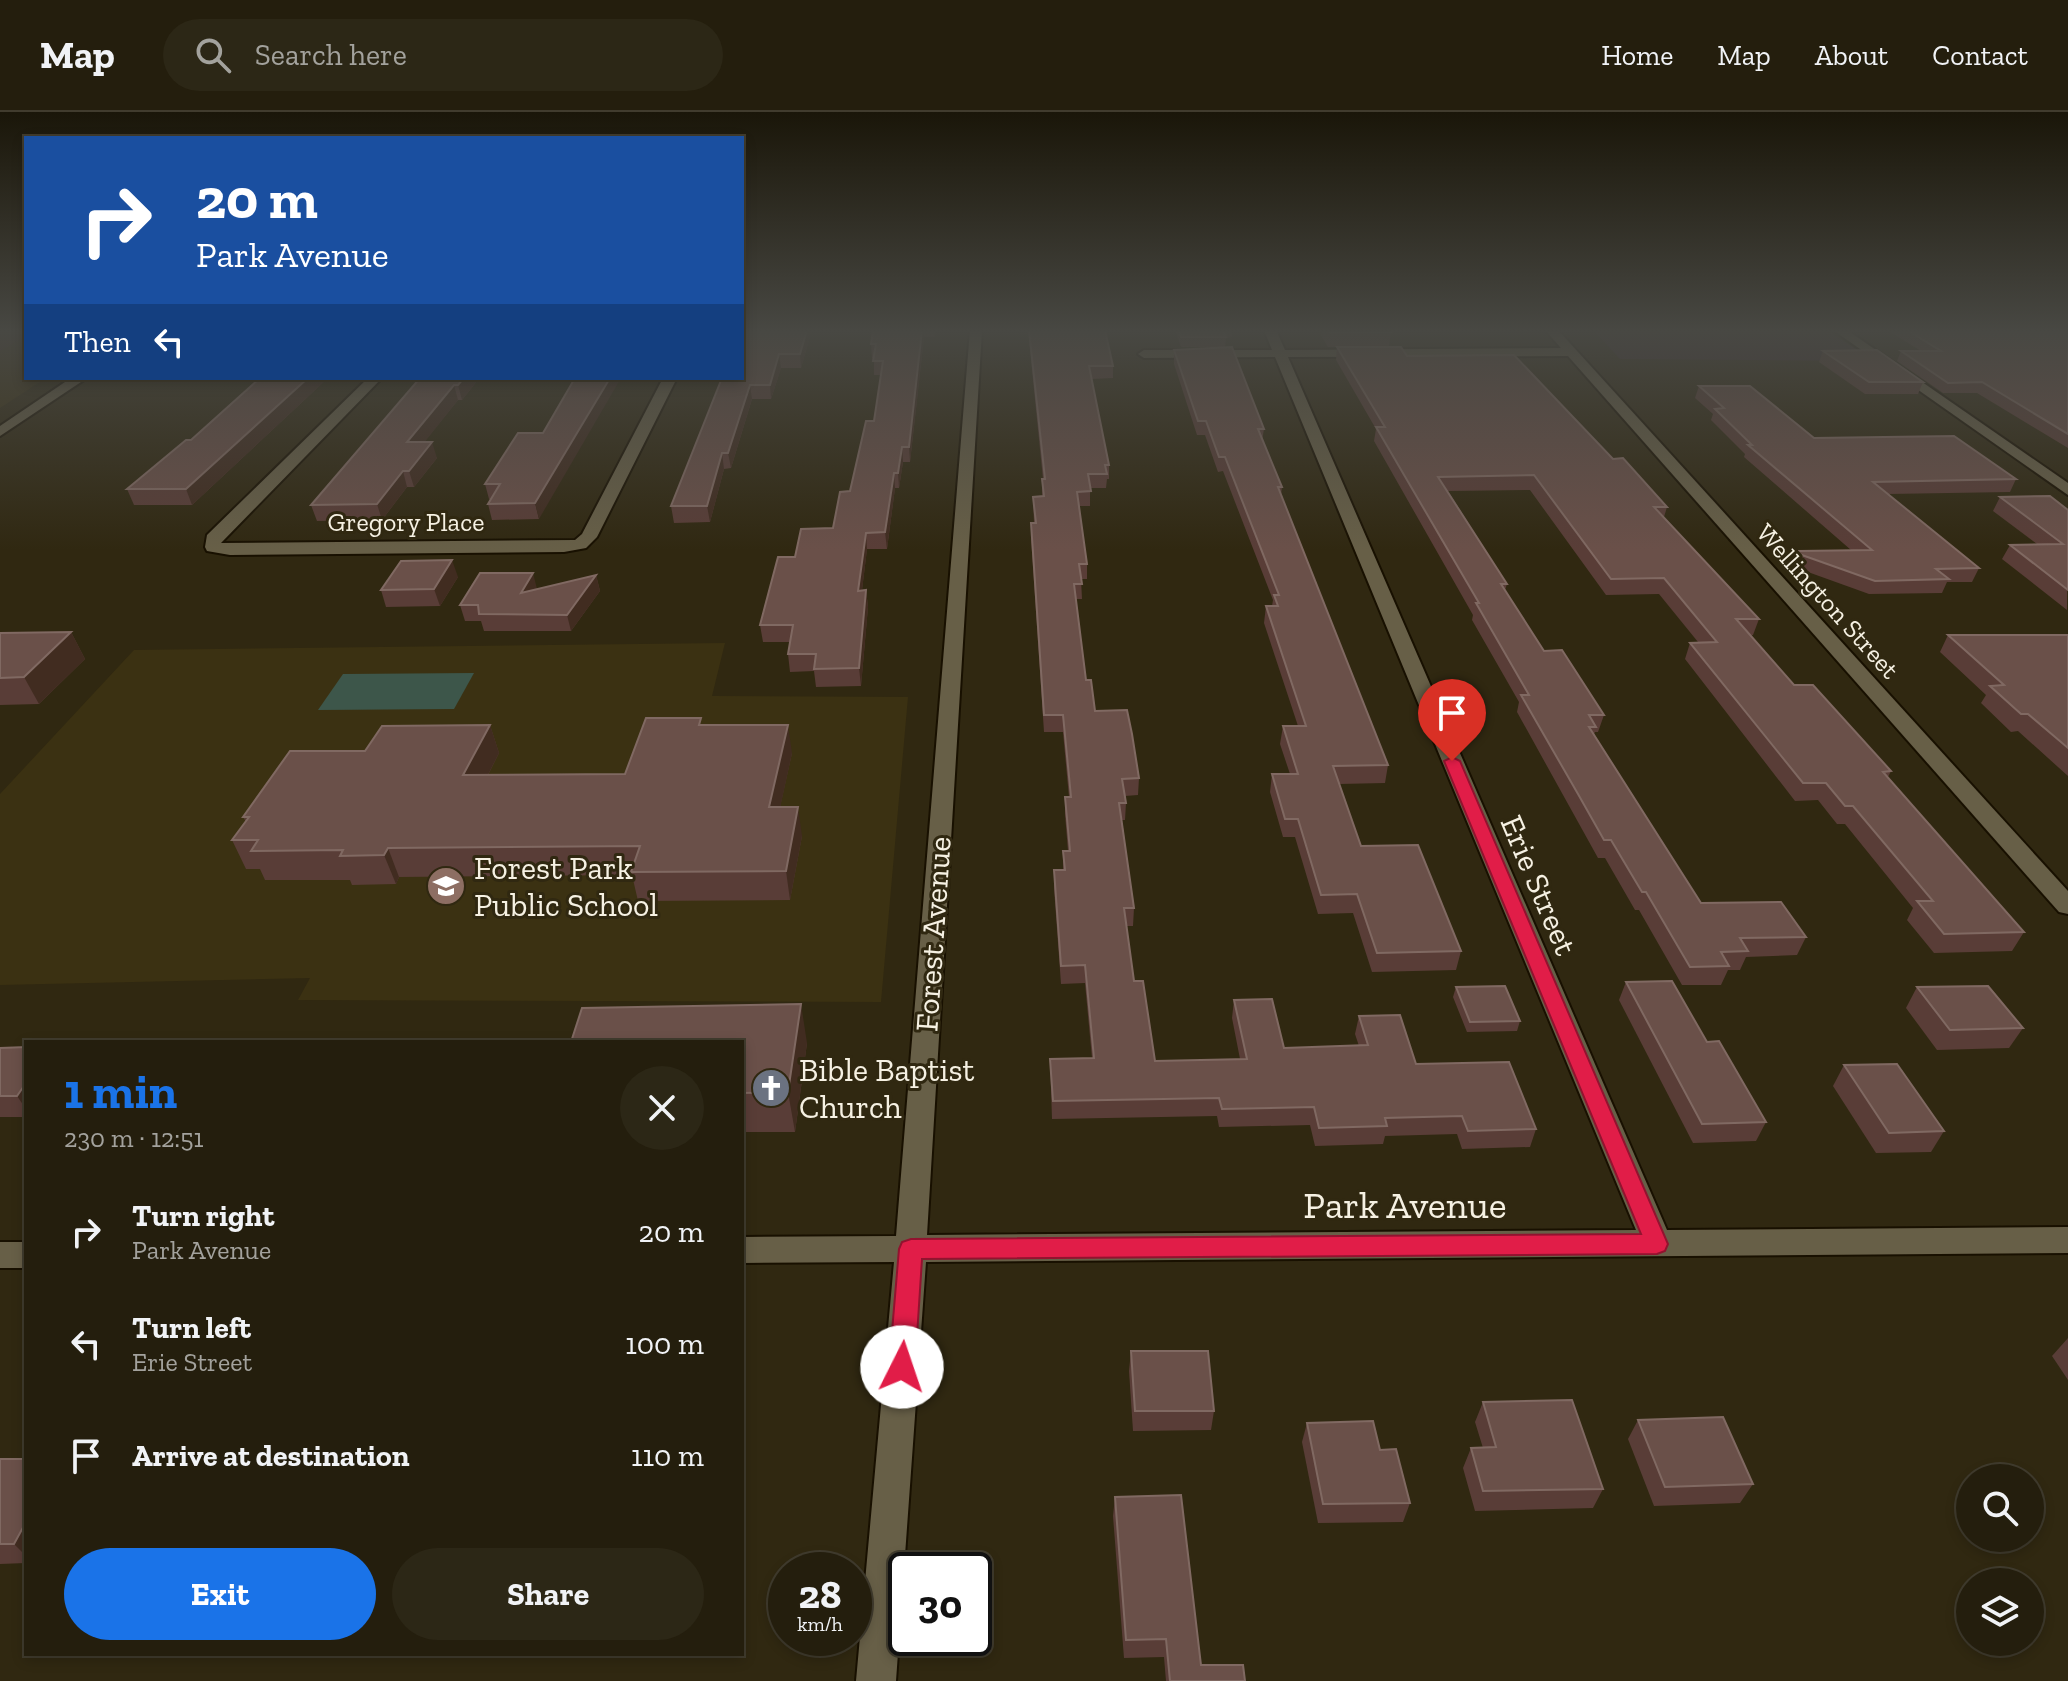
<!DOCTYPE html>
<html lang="en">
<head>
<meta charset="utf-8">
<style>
  body { margin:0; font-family:"Zilla Slab",serif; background:#2c2716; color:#f1f3f6; height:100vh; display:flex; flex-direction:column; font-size:30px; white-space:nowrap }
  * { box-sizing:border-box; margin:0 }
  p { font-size:26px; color:#a3a29d }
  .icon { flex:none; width:44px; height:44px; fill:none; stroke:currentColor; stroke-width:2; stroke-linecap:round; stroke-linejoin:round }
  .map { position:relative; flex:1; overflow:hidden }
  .sheet { position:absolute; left:24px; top:928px; width:720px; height:616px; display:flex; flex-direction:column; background:#241e0d; border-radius:0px; box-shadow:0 4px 12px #0003,0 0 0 2px #413c2e }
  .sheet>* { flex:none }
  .top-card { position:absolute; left:24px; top:24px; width:720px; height:244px; border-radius:0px; box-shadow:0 4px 12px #0003,0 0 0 2px #413c2e; background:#1a4fa0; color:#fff; overflow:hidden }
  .controls { position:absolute; left:1956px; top:1352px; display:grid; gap:16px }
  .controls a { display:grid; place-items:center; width:88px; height:88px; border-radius:50%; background:#241e0d; box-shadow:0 4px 12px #0003,0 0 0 2px #413c2e; font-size:40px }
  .speed { position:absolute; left:768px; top:1440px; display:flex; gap:16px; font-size:40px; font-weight:700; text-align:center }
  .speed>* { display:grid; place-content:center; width:104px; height:104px; border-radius:50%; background:#241e0d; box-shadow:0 4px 12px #0003,0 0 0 2px #413c2e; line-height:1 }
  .speed small { font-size:20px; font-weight:400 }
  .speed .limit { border:4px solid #111; border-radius:12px; background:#fff; color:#111 }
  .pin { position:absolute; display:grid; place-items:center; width:68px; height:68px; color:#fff; margin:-82px -34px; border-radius:50% 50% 50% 0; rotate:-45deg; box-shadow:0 0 8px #0007 }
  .pin .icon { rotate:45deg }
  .me { position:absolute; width:88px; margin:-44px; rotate:4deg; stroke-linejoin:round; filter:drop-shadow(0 0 6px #0008) }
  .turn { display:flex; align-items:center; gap:28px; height:168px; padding:0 40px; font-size:36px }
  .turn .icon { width:104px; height:104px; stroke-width:2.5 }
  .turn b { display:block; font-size:56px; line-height:68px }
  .then { display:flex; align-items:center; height:76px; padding:0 40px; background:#0003; gap:16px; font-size:30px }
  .round { display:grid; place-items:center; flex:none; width:84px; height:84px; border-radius:42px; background:#2c2716 }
  .overview { display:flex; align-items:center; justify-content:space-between; height:136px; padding:0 40px }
  h1 { font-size:48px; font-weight:800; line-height:60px; color:#1a73e8 }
  .action { display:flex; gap:16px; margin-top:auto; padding:16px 40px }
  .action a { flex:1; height:92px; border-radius:48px; background:#1a73e8; color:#fff; font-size:32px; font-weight:800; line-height:92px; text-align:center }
  .action a+a { background:#2c2716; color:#f1f3f6 }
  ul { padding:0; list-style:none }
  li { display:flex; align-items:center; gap:24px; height:112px; padding:0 40px }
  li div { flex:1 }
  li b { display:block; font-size:30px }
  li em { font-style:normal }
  header { display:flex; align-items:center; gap:48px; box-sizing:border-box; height:112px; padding:0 40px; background:#241e0d; border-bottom:2px solid #413c2e }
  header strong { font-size:38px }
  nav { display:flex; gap:44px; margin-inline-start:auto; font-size:28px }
  .search { width:560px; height:72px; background:#2c2716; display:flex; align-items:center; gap:20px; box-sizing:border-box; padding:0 28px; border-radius:44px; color:#a3a29d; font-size:30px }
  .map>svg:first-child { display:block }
  .commercial { fill:#3c2a32 }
  .built { fill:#3b3112 }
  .green { fill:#3d564a }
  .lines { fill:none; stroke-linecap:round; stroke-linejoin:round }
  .street-casing { stroke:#181000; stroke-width:4 }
  .secondary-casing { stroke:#181000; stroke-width:4 }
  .street { fill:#675f47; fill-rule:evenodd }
  .secondary { fill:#675f47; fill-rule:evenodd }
  .wall { fill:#593d37 }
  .shaded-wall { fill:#412c20 }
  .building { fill:#6a5049; stroke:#806962; stroke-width:2 }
  .route { fill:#e11d48; stroke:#92132f; stroke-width:2 }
  .labels { text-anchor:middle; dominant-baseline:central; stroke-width:6; stroke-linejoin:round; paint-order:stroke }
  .far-street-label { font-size:26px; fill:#f6f1e3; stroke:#302811 }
  .poi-label { font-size:32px; fill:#f6f1e3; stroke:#302811; text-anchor:start }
  .street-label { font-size:32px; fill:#f6f1e3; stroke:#302811 }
  .near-street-label { font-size:38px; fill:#f6f1e3; stroke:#302811 }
</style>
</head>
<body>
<header>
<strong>Map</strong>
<div class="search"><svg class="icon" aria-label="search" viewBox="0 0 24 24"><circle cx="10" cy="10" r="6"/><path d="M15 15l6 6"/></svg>Search here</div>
<nav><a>Home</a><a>Map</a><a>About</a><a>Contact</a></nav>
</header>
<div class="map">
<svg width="2068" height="1569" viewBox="0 0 2068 1569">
  <rect width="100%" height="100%" fill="#302811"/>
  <polygon class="commercial" points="1593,218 1827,218 1874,249 1620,247"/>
  <g class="built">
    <polygon points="0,218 26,218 26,266 46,266 0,296"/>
    <polygon points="725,531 712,584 908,585 881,890 298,888 310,866 0,873 0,682 134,538"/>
  </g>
  <polygon class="green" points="474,561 454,597 318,598 343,562"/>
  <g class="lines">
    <g class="street-casing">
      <g id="street">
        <polygon points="970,218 982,218 927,1123 1636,1118 1275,245 1144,246 1138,242 1144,238 1272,238 1264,218 1276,218 1285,238 1568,236 1574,240 1568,244 1288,245 1667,1118 2068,1115 2068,1141 926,1150 896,1569 856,1569 894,1150 742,1151 742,1125 896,1124"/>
        <polygon points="1833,218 1847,218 2068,371 2068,383"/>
        <polygon points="368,266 382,266 221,431 575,428 582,422 663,266 677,266 597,425 586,436 564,440 230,443 207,439 205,435 207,423"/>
        <rect x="0" y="1130" width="26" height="26"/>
      </g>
    </g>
    <g class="secondary-casing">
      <g id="secondary">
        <polygon points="1545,218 1558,218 2068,779 2068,802 2059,800"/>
        <polygon points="71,266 87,266 0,324 0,314"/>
      </g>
    </g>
    <use href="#street" class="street"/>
    <use href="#secondary" class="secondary"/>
  </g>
  <g class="wall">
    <polygon points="812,218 801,256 781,256 771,287 752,287 731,356 724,357 710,410 674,411 671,394 722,266"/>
    <polygon points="873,218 935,218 935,225 924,225 910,350 903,350 899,376 895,376 887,437 867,437 862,478 866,478 868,495 861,574 816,575 814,559 790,560 788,542 790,530 763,530 760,513 795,445 833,416 850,379 874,309 881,263 874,263 874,246 872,246 871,232"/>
    <polygon points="1028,218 1105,218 1113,254 1113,266 1092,267 1109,353 1109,367 1107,367 1106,376 1090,376 1090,394 1079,394 1087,452 1087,467 1081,467 1082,487 1076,487 1086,568 1095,599 1139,666 1138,683 1125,684 1126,691 1125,708 1122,708 1134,796 1133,814 1126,814 1134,869 1155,949 1240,947 1232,906 1234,888 1284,936 1359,934 1355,922 1359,904 1416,952 1536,1017 1530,1035 1462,1037 1457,1022 1385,1024 1383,1032 1315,1034 1310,1013 1219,1015 1217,1004 1052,1007 1050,947 1092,946 1085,871 1061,872 1054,776 1054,758 1063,758 1063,739 1068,739 1065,702 1065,685 1069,685 1063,620 1044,620 1031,425 1031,411 1034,411 1033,385 1042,384 1042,367 1043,367"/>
    <polygon points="1175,218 1232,218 1232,225 1226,226 1225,235 1181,235"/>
    <polygon points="1321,218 1390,218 1391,220 1389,234 1328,235 1320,222"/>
    <polygon points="1887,218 2068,218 2068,336 1977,281 1943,281 1897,249 1901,239 1921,239"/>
    <polygon points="1337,235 1407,244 1613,347 1667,395 1664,405 1759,507 1753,523 1750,524 1794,573 1891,659 1888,665 2024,820 2012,839 1934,841 1907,808 1913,796 1845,712 1837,712 1818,688 1795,689 1685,547 1690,531 1698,530 1659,482 1606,483 1530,378 1448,379 1507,472 1505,478 1544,539 1604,603 1598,620 1595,620 1594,622 1701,791 1806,825 1797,843 1746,845 1740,858 1728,858 1721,873 1682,873 1639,798 1635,798 1605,746 1598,746 1517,600 1519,590 1472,508 1473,503 1374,329 1376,317 1336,248"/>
    <polygon points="1174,238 1264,317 1262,329 1282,375 1281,383 1388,653 1385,671 1339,672 1361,734 1461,839 1456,858 1372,860 1353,801 1318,802 1295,725 1283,725 1270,680 1272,662 1290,662 1280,632 1283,614 1298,614 1264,511 1266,494 1272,494 1273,488 1223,359 1218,360 1205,323 1197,323 1174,252"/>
    <polygon points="1823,239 1923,270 1918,282 1865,282 1819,250"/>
    <polygon points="260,266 328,266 192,393 134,393 127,377 191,328"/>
    <polygon points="420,266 482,266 480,269 477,269 462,288 458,288 424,330 437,346 414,375 407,375 382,408 317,409 311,393"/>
    <polygon points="1699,274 1814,326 2016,367 2010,380 1888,382 1979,456 1972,470 1947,470 1942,481 1869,482 1794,455 1799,439 1851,438 1744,345 1745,342 1711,308 1713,302 1695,286"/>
    <polygon points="518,321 539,407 492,408 488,392 490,387 489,387 485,372"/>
    <polygon points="2000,385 2068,398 2067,498 2002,447 2010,433 2037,432 1993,399"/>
    <polygon points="596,463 600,479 571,519 484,519 481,509 465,509 460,493 537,477"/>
    <polygon points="458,465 440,494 386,495 381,478"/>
    <polygon points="71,520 85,547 39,592 0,593 0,521"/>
    <polygon points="1948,523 2068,523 2068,664 2018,619 2011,620 1981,591 1986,583 1940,540"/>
    <polygon points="490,613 499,641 488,663 625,662 703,613 792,641 780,695 802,724 790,788 638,789 632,763 399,765 396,772 352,773 350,768 265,768 260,757 246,757 232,728 246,710 243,705 365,639"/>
    <polygon points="1626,870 1707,930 1766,1010 1756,1029 1693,1031 1619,888"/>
    <polygon points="1456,875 1520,909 1517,919 1467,920 1453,885"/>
    <polygon points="1917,875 2023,916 2009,936 1937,938 1906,896"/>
    <polygon points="742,930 807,931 795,1020 742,1020"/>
    <polygon points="26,935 26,1005 0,1005 0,936"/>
    <polygon points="1844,953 1944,1019 1931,1040 1876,1041 1833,974"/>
    <polygon points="2068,1226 2068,1268 2052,1244"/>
    <polygon points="1131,1239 1214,1299 1211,1318 1133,1319 1129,1259"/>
    <polygon points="1483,1290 1603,1377 1593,1396 1475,1399 1463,1356 1471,1336 1483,1336 1475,1310"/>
    <polygon points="1638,1308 1753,1372 1740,1391 1654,1394 1628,1327"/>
    <polygon points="1307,1311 1380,1338 1410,1391 1403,1410 1318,1411 1302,1330"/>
    <polygon points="0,1347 26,1347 26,1451 0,1452"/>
    <polygon points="1115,1385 1201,1553 1245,1569 1166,1569 1164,1545 1124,1546 1113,1404"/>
  </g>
  <g class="shaded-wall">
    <polygon points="0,218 26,218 26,224 0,239"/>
    <polygon points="807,218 812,218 801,256 800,242"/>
    <polygon points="922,218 923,218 924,225 910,350 909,335"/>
    <polygon points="779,242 781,256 771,287 770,273"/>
    <polygon points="308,266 328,266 192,393 186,377"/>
    <polygon points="464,266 476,266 477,269 462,288 458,273"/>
    <polygon points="610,266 621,266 539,407 535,391"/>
    <polygon points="454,273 458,288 412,346 407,330"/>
    <polygon points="750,273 752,287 731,356 728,341"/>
    <polygon points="432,330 437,346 414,375 409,359"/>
    <polygon points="902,335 903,350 899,376 898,361"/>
    <polygon points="722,341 724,357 710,410 707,394"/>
    <polygon points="403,359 407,375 382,408 377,392"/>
    <polygon points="894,361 895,376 887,437 885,420"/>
    <polygon points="866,421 867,437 860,495 858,479"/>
    <polygon points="452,448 458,465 440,494 434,477"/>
    <polygon points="533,461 537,477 521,481"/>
    <polygon points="596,463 600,479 571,519 567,503"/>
    <polygon points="866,478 868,495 861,574 859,556"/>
    <polygon points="71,520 85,547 39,592 24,565"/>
    <polygon points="490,613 499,641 473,692 463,663"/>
    <polygon points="788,613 792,641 774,724 769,695"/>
    <polygon points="798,695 802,724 790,788 786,759"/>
    <polygon points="388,736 399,765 396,772 384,743"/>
    <polygon points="801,892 807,931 795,1020 788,980"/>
    <polygon points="26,971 26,997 17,984"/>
    <polygon points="26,1410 26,1444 14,1432"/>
  </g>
  <g class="building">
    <polygon points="742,218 807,218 800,242 779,242 770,273 750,273 728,341 722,341 707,394 671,394 722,266 742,266"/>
    <polygon points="873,218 922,218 909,335 902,335 898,361 894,361 885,420 866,421 858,479 866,478 859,556 814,557 816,542 788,542 793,513 760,513 778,445 795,445 801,417 833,416 840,380 850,379 866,309 874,309 883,249 873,249 876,232 871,232"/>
    <polygon points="1029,218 1105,218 1113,254 1089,254 1109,353 1105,353 1107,362 1088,362 1091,379 1077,380 1087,452 1079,452 1082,472 1074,472 1086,568 1091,568 1095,599 1127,598 1132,622 1139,666 1122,667 1126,691 1119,691 1134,796 1124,796 1134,869 1143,869 1155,949 1247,947 1234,888 1272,887 1284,936 1368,933 1359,904 1400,903 1416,952 1509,950 1536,1017 1468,1019 1462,1004 1385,1006 1387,1014 1319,1016 1314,995 1222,997 1219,986 1053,989 1050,947 1094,946 1085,853 1061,854 1054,758 1065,758 1063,739 1070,739 1065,685 1071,685 1063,603 1044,603 1031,411 1036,411 1033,385 1044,384 1042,367 1045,367"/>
    <polygon points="1179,218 1222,218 1226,225 1181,225"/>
    <polygon points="1328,218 1390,218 1391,220 1330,221"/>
    <polygon points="1907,218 2068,218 2068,322 1982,270 1948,271 1901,239 1941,239"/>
    <polygon points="1232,235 1264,317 1258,317 1282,375 1278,375 1388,653 1333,654 1361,734 1418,733 1461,839 1377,841 1357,782 1321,783 1298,707 1285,707 1272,662 1298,662 1283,614 1306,614 1266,494 1278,494 1274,483 1279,483 1225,345 1219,345 1206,309 1198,309 1174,238"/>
    <polygon points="1337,235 1401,235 1407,244 1514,243 1613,347 1623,346 1667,395 1654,395 1759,507 1736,507 1794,573 1813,573 1891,659 1883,660 2024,820 1944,822 1917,789 1933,789 1853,694 1845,694 1826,671 1803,671 1690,531 1717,530 1664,466 1611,467 1534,363 1438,365 1507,472 1501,472 1544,539 1562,538 1604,603 1589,603 1596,615 1589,615 1701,791 1781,790 1806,825 1740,826 1748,839 1721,840 1729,854 1690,855 1646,780 1642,780 1611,728 1604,728 1578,682 1521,583 1529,583 1476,491 1479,491 1376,315 1385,315"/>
    <polygon points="1877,238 1923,270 1869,270 1823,239"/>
    <polygon points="260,266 308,266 186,377 127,377 186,328 191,328"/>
    <polygon points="420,266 464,266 458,273 454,273 407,330 432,330 409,359 403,359 377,392 311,393"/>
    <polygon points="575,266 610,266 535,391 488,392 500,372 485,372 518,321 543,321"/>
    <polygon points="1699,274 1750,274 1814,326 1954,324 2016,367 1873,370 1979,456 1936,457 1949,467 1875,469 1799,442 1799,439 1872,438 1748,333 1752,333 1715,297 1724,296"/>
    <polygon points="2050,384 2068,398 2068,478 2010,433 2063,432 2000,385"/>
    <polygon points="452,448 434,477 381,478 401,449"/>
    <polygon points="480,461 533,461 521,481 596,463 567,503 479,502 478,493 460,493"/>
    <polygon points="71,520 24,565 0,566 0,521"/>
    <polygon points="1948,523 2068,523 2068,636 2028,602 2021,602 1990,574 2004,573"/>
    <polygon points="646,606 701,606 699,613 788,613 769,695 798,695 786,759 631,760 640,734 388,736 384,743 340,744 343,738 251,739 258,728 232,728 249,705 243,705 290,639 365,639 382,614 490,613 463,663 625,662"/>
    <polygon points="1672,869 1707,930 1719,929 1766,1010 1702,1012 1626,870"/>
    <polygon points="1505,874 1520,909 1470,910 1456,875"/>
    <polygon points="1988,874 2023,916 1950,918 1917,875"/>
    <polygon points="801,892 788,980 742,981 742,930 571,930 582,896"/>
    <polygon points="26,935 26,971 17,984 0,984 0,936"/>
    <polygon points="1897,952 1944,1019 1889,1021 1844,953"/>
    <polygon points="1131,1239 1208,1239 1214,1299 1135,1299"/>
    <polygon points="1572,1288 1603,1377 1483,1379 1471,1336 1496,1335 1483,1290"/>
    <polygon points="1723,1305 1753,1372 1665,1375 1638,1308"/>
    <polygon points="1373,1309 1380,1338 1396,1337 1410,1391 1323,1392 1307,1311"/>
    <polygon points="0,1347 26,1347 26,1410 14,1432 0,1432"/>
    <polygon points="1181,1383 1201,1553 1243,1553 1245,1569 1170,1569 1166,1527 1126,1528 1115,1385"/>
  </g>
  <linearGradient id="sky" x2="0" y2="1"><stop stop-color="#1a1609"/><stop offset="0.5" stop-color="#484843"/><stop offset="1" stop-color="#484843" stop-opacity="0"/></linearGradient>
  <rect width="2068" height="438" fill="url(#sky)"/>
  <polygon class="route" points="1452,645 1460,649 1668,1132 1665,1139 1657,1142 922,1147 915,1255 911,1263 902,1267 893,1263 889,1255 899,1137 902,1130 911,1127 1641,1122 1444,649"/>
  <defs>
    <g id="school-disc" transform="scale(2)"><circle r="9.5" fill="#8d6e63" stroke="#302811"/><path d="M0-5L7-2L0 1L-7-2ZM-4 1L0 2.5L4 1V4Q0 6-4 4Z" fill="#fff"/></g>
    <g id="church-disc" transform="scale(2)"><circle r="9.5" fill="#6b7280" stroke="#302811"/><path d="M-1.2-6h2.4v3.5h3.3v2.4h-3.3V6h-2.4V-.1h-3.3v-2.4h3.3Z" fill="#fff"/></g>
  </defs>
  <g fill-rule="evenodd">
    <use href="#school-disc" x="446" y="774"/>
    <use href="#church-disc" x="771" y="976"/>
  </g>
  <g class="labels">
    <g class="far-street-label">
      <text x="406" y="410">Gregory Place</text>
      <text transform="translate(1828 489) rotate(48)">Wellington Street</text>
    </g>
    <g class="poi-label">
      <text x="474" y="756">Forest Park<tspan x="474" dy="37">Public School</tspan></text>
      <text x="799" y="958">Bible Baptist<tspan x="799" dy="37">Church</tspan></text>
    </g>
    <g class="street-label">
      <text transform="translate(1539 773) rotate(67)">Erie Street</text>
      <text transform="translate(933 822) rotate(-86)">Forest Avenue</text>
    </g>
    <g class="near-street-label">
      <text x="1405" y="1093">Park Avenue</text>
    </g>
  </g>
</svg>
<div class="controls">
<a><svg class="icon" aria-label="search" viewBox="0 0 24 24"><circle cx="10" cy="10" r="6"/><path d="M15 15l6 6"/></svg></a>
<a><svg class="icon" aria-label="layers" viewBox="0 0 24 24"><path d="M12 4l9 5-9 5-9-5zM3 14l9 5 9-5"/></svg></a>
</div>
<div class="speed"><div>28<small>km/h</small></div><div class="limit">30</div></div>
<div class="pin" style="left:1452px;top:649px;background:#d93025"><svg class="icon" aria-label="arrive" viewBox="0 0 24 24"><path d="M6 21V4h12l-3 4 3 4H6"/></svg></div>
<svg class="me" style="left:902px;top:1255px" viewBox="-20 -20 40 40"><circle r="19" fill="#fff"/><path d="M0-13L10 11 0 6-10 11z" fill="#e11d48"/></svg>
<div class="top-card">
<div class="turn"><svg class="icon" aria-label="right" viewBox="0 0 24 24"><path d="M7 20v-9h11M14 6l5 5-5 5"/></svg><div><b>20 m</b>Park Avenue</div></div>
<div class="then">Then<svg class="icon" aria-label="left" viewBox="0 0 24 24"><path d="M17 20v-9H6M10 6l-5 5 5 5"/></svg></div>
</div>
<section class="sheet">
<div class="overview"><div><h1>1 min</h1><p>230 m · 12:51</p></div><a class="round"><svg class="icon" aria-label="close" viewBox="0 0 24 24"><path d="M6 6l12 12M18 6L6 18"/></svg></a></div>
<ul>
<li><svg class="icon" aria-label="right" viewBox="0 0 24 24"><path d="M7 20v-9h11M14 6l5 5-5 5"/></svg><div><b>Turn right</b><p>Park Avenue</p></div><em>20 m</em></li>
<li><svg class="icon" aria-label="left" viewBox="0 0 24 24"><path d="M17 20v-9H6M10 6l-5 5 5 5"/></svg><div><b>Turn left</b><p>Erie Street</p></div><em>100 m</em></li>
<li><svg class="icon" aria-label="arrive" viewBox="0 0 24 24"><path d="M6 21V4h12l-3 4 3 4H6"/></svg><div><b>Arrive at destination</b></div><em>110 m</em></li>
</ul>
<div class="action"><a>Exit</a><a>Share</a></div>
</section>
</div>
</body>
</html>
